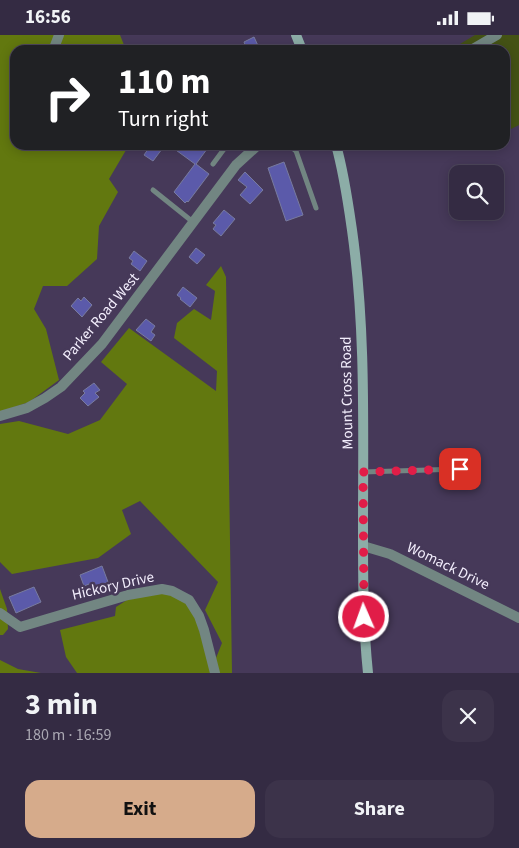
<!DOCTYPE html>
<html lang="en">
<head>
<meta charset="utf-8">
<style>
  body { margin:0; font-family:"Source Sans 3",sans-serif; background:#3c334a; color:#f1f3f6; height:100vh; display:flex; flex-direction:column; font-size:19px; white-space:nowrap }
  * { box-sizing:border-box; margin:0 }
  p { font-size:16px; color:#a9a7b2 }
  .icon { flex:none; width:28px; height:28px; fill:none; stroke:currentColor; stroke-width:2; stroke-linecap:round; stroke-linejoin:round }
  .map { position:relative; height:638px; overflow:hidden }
  .panel { display:flex; flex-direction:column; background:#342b43; flex:1 }
  .panel>* { flex:none }
  .hud { position:absolute; left:10px; top:10px; width:500px; height:105px; border-radius:15px; box-shadow:0 2px 12px #0003,0 0 0 1px #4e475c; background:#202124; color:#fff; overflow:hidden }
  .tools { position:absolute; left:449px; top:130px; display:grid; gap:10px }
  .tools a { display:grid; place-items:center; width:55px; height:55px; border-radius:10px; background:#342b43; box-shadow:0 2px 12px #0003,0 0 0 1px #4e475c; font-size:25px }
  .pin { position:absolute; display:grid; place-items:center; width:42px; height:42px; color:#fff; margin:-21px; border-radius:10px; box-shadow:0 2px 8px #0006 }
  .me { position:absolute; width:55px; margin:-28px; rotate:358deg; stroke-linejoin:round; filter:drop-shadow(0 0 4px #0008) }
  .turn { display:flex; align-items:center; gap:18px; height:105px; padding:0 25px; font-size:22px }
  .turn .icon { width:65px; height:65px; stroke-width:2.5 }
  .turn b { display:block; font-size:35px; line-height:42px }
  .round { display:grid; place-items:center; flex:none; width:52px; height:52px; border-radius:15px; background:#3c334a }
  .head { display:flex; align-items:center; justify-content:space-between; height:85px; padding:0 25px }
  h1 { font-size:30px; font-weight:700; line-height:38px }
  .primary-button { display:flex; gap:10px; margin-top:auto; padding:10px 25px }
  .primary-button a { flex:1; height:58px; border-radius:15px; background:#d6ab8b; color:#111; font-size:20px; font-weight:700; line-height:58px; text-align:center }
  .primary-button a+a { background:#3c334a; color:#f1f3f6 }
  .status { display:flex; justify-content:space-between; align-items:center; height:35px; padding:0 25px; background:#342b43; direction:ltr }
  .status svg { height:14px; fill:currentColor }
  .map>svg:first-child { display:block }
  .green { fill:#445215 }
  .forest { fill:#62780f }
  .building { fill:#5b5aaa; stroke:#787b9f }
  .lines { fill:none; stroke-linecap:round; stroke-linejoin:round }
  .lane { stroke:#728682; stroke-width:5 }
  .street { stroke:#728682; stroke-width:10 }
  .secondary { stroke:#8cada7; stroke-width:10 }
  .route { stroke:#e11d48; stroke-width:9; stroke-dasharray:0 16.2 }
  .labels { text-anchor:middle; dominant-baseline:central; stroke-width:5; stroke-linejoin:round; paint-order:stroke }
  .street-label { font-size:15px; fill:#f2edfc; stroke:#463959 }
</style>
</head>
<body>
<div class="status"><b>16:56</b><svg viewBox="0 0 49 12"><path d="M0 12V9h3v3zM5 12V6h3v6zM10 12V3h3v9zM15 12V0h3v12zM26 1h20v11H26zM47 4h2v5h-2z"/></svg></div>
<div class="map">
<svg width="519" height="638" viewBox="0 0 519 638">
  <rect width="100%" height="100%" fill="#463959"/>
  <polygon class="green" points="475,0 519,0 519,90 505,97 505,15 450,15"/>
  <g class="forest">
    <polygon points="0,0 120,0 126,15 15,15 15,110 129,110 109,144 118,157 99,191 97,224 67,251 43,251 34,274 46,294 59,345 29,367 0,377"/>
    <polygon points="221,231 226,242 232,638 219,638 216,623 222,608 205,575 218,547 140,466 122,475 131,499 98,523 12,539 0,527 0,389 19,386 68,399 100,385 127,349 101,327 129,293 216,356 217,336 174,303 177,288 194,274 211,285 215,256 206,250"/>
    <polygon points="0,554 7,574 8,594 3,600 0,600"/>
    <polygon points="160,557 171,560 193,572 211,638 77,638 66,622 60,595 115,581 116,572 127,565"/>
    <polygon points="0,625 18,634 41,638 0,638"/>
  </g>
  <g class="building">
    <polygon points="254,2 260,15 247,15 244,7"/>
    <polygon points="151,110 165,110 153,126 144,120"/>
    <polygon points="169,110 210,110 196,129 209,139 188,167 187,166 185,168 174,157 195,129"/>
    <polygon points="284,127 303,180 286,186 268,133"/>
    <polygon points="245,137 263,155 250,169 240,160 247,152 238,145"/>
    <polygon points="224,175 235,184 221,201 213,194 216,190 213,188"/>
    <polygon points="196,213 205,220 197,229 189,222"/>
    <polygon points="134,216 147,226 140,236 131,229 133,226 129,223"/>
    <polygon points="183,252 197,263 190,272 180,264 181,263 177,260"/>
    <polygon points="84,262 92,270 82,282 71,271 78,263 81,266"/>
    <polygon points="146,284 155,291 151,297 155,300 151,306 136,295"/>
    <polygon points="94,348 100,355 95,358 99,362 88,371 80,363 85,358 83,356"/>
    <polygon points="102,531 108,547 96,552 94,547 84,551 80,540"/>
    <polygon points="34,552 41,567 16,578 9,562"/>
  </g>
  <g class="lines">
    <g class="lane">
      <polyline points="289,110 296,116 316,173"/>
      <polyline points="213,129 227,110"/>
      <polyline points="153,155 193,187"/>
      <polyline points="363,437 460,434"/>
    </g>
    <g class="street">
      <polyline points="54,13 59,0"/>
      <polyline points="471,15 497,0"/>
      <polyline points="0,381 27,373 45,363 61,352 102,309 236,130 258,110"/>
      <polyline points="363,511 390,519 519,583"/>
      <polyline points="0,578 20,592 128,560 162,554 172,556 189,565 199,581 204,595 215,638"/>
    </g>
    <g class="secondary">
      <polyline points="296,0 302,15"/>
      <path d="M336,110C344,138 348,167 352,195C366,294 363,394 363,494C363,542 363,590 368,638"/>
    </g>
  </g>
  <g class="lines">
    <polyline class="route" points="364,582 363,437 460,434"/>
  </g>
  <g class="labels">
    <g class="street-label">
      <text transform="translate(101 282) rotate(-50)">Parker Road West</text>
      <text transform="translate(347 358) rotate(-91)">Mount Cross Road</text>
      <text transform="translate(448 531) rotate(26)">Womack Drive</text>
      <text transform="translate(113 551) rotate(-13)">Hickory Drive</text>
    </g>
  </g>
</svg>
<div class="tools">
<a><svg class="icon" aria-label="search" viewBox="0 0 24 24"><circle cx="10" cy="10" r="6"/><path d="M15 15l6 6"/></svg></a>
</div>
<div class="pin" style="left:460px;top:434px;background:#d93025"><svg class="icon" aria-label="arrive" viewBox="0 0 24 24"><path d="M6 21V4h12l-3 4 3 4H6"/></svg></div>
<svg class="me" style="left:364px;top:582px" viewBox="-20 -20 40 40"><circle r="17" fill="#e11d48" stroke="#fff" stroke-width="3"/><path d="M0-11L8 9 0 5-8 9z" fill="#fff"/></svg>
<div class="hud">
<div class="turn"><svg class="icon" aria-label="right" viewBox="0 0 24 24"><path d="M7 20v-9h11M14 6l5 5-5 5"/></svg><div><b>110 m</b>Turn right</div></div>
</div>
</div>
<section class="panel">
<div class="head"><div><h1>3 min</h1><p>180 m · 16:59</p></div><a class="round"><svg class="icon" aria-label="close" viewBox="0 0 24 24"><path d="M6 6l12 12M18 6L6 18"/></svg></a></div>
<div class="primary-button"><a>Exit</a><a>Share</a></div>
</section>
</body>
</html>
